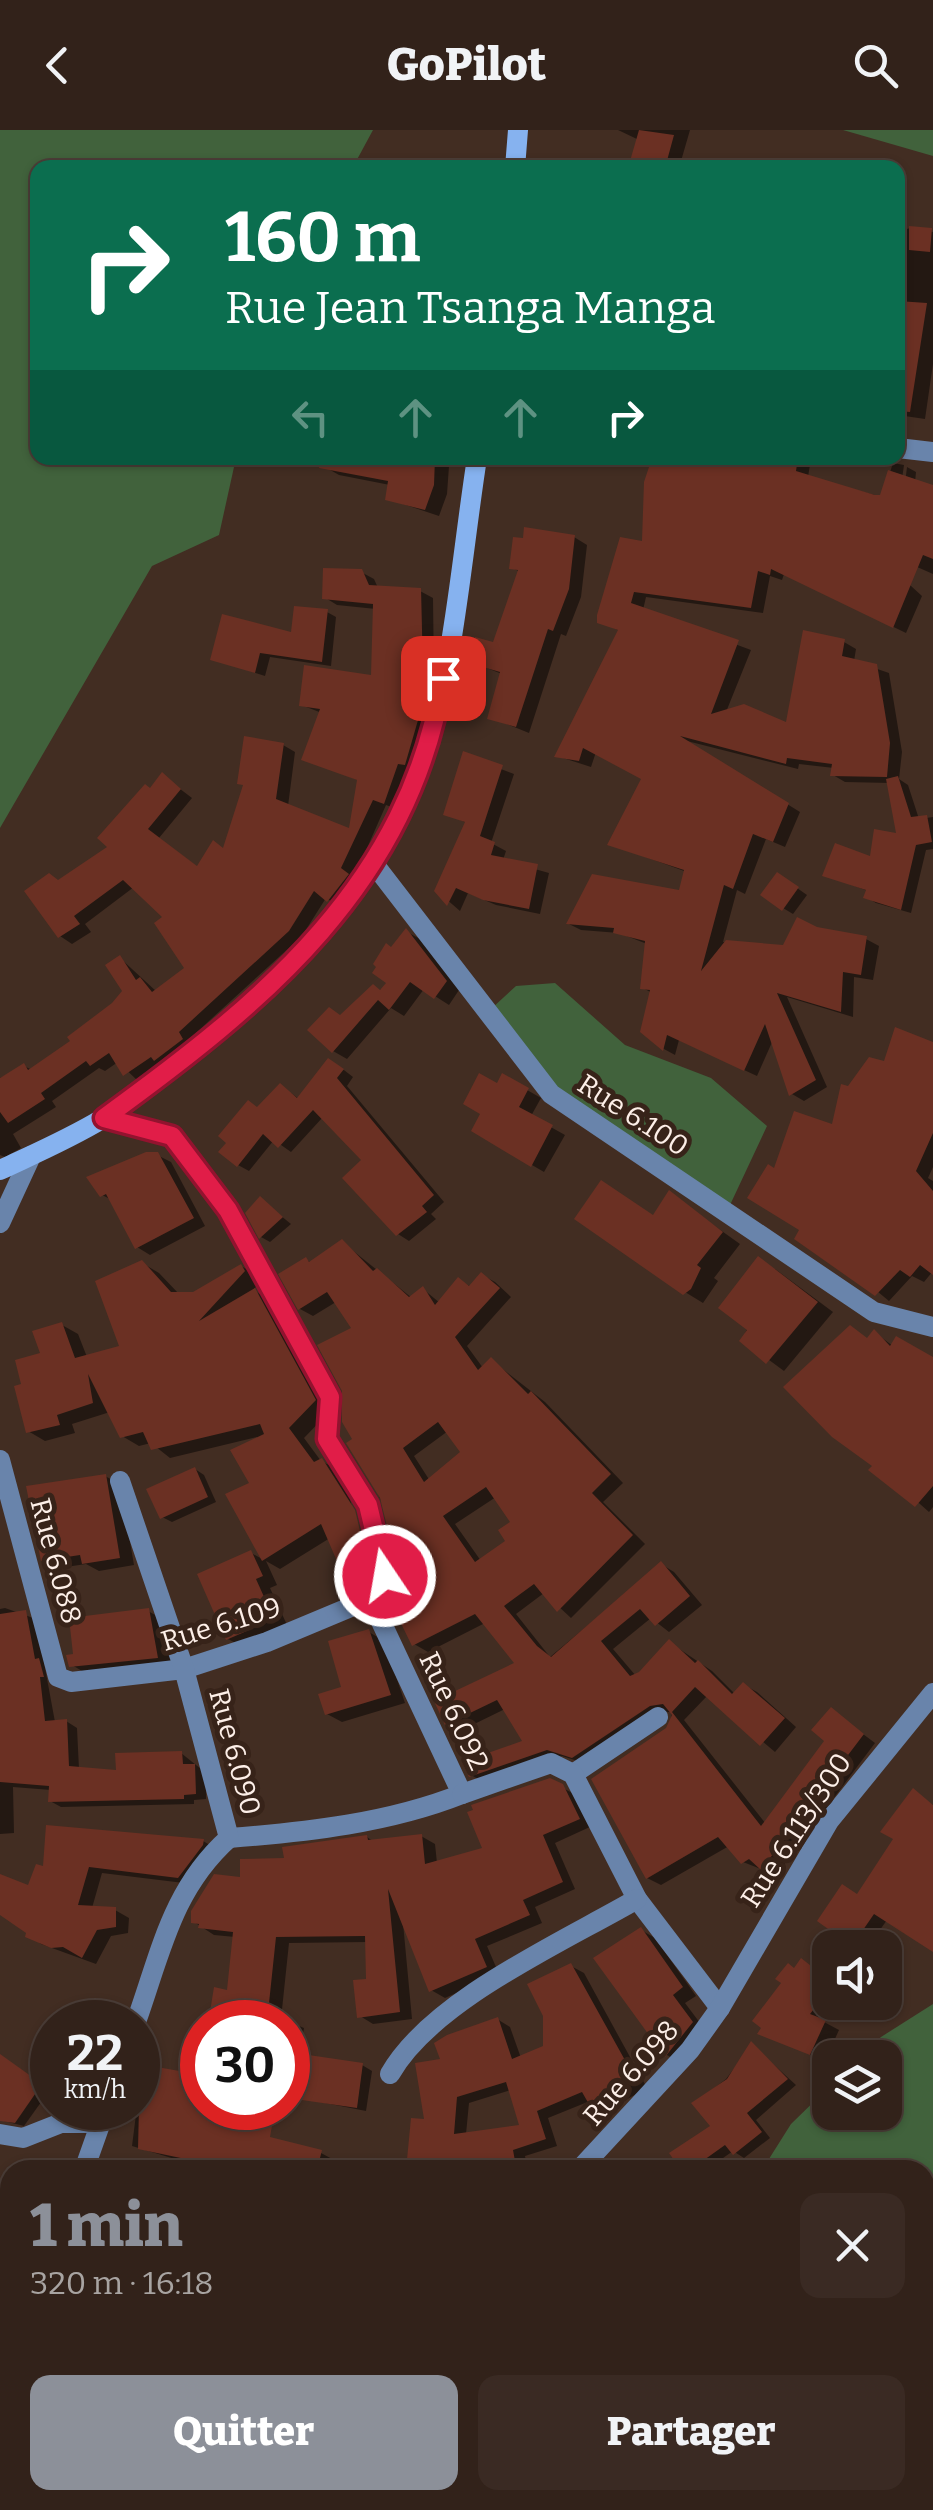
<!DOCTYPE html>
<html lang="fr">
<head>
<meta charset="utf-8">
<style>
  body { margin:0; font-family:Bitter,serif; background:#3a2a23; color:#f1f3f6; height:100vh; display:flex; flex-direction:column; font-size:38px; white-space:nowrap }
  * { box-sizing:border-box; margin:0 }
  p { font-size:32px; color:#a8a4a2 }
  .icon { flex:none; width:55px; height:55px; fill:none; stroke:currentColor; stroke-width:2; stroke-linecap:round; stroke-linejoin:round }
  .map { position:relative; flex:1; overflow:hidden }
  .details { position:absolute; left:0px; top:2030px; width:935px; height:350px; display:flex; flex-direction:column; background:#32221a; border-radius:30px 30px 0 0; box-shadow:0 2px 8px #0004,0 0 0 2px #4d3f39 }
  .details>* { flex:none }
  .top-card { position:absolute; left:30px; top:30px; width:875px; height:305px; border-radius:20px; box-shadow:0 2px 8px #0004,0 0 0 2px #4d3f39; background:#0b6e4f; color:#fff; overflow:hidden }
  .buttons { position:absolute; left:812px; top:1800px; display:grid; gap:20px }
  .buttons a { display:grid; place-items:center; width:90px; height:90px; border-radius:20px; background:#32221a; box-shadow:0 2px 8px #0004,0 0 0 2px #4d3f39; font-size:50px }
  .speed { position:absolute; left:30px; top:1870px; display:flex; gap:20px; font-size:50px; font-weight:700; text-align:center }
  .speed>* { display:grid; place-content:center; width:130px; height:130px; border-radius:50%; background:#32221a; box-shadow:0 2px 8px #0004,0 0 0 2px #4d3f39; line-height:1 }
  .speed small { font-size:25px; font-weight:400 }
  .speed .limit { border:15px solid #d22; background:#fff; color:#111 }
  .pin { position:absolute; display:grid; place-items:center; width:85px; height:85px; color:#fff; margin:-42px; border-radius:20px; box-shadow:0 5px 15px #0006 }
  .me { position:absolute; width:110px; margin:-55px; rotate:348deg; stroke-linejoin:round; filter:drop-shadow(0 0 8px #0008) }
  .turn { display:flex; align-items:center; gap:35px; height:210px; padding:0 30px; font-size:45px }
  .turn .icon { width:130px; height:130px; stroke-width:2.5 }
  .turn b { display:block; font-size:70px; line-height:85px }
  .lanes { display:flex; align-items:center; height:95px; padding:0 30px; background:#0003; justify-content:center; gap:50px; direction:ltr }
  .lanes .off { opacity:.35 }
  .round { display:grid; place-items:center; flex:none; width:105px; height:105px; border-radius:20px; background:#3a2a23 }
  .summary { display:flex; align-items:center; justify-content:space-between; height:170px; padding:0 30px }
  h1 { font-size:60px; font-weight:800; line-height:75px; color:#8c9099 }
  .cta { display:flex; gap:20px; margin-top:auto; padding:20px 30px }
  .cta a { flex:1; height:115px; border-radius:20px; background:#8c9099; color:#fff; font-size:40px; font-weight:800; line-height:115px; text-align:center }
  .cta a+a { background:#3a2a23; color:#f1f3f6 }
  header { display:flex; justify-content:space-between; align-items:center; height:130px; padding:0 30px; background:#32221a; font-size:45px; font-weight:800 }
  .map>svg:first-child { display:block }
  .green { fill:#41623c }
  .shadow { fill:#0007; fill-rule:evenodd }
  .building { fill:#6b3023; fill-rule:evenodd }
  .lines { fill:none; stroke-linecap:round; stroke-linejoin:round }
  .street { stroke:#6984ab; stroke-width:20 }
  .secondary { stroke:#86b2ef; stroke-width:20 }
  .route-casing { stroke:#92132f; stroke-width:25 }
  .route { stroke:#e11d48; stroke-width:18 }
  .labels { text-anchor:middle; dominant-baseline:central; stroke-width:10; stroke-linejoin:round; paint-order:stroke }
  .street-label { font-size:28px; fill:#fdefe8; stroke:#372319 }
</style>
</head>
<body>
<header><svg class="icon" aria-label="back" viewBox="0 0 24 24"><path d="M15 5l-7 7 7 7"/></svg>GoPilot<svg class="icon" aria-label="search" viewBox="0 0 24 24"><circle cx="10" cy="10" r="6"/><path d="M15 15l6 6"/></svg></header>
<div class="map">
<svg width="933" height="2380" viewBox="0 0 933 2380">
  <rect width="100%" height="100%" fill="#422d22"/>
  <g class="green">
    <polygon points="0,0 373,0 353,37 38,38 38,328 236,328 219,405 152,436 0,698"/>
    <polygon points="843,0 933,0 933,26"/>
    <polygon points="555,853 625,915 711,948 767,996 730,1075 550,956 491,879 516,856"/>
    <polygon points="933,1874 933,2380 515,2380 512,2370 925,2370 925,2040 762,2040 791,1994 830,1956 830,1982 885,1982 885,1928 860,1927 881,1907"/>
    <polygon points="0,2135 10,2138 10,2370 252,2370 223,2380 0,2380"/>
  </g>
  <g class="shadow">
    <polygon points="618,0 690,0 679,38 630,38 639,10"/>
    <polygon points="910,98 933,102 933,234 925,289 898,285 898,102"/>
    <polygon points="327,328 462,328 462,336 449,336 447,364 439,386 388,369 390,355 339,345 325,337"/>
    <polygon points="654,328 811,328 808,347 882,367 893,333 904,335 893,411 898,412 907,337 916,342 914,363 933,355 933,444 865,414 922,466 906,503 784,444 782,450 770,446 763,483 646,467 643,480 751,520 726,582 788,595 844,512 856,519 854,531 889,543 902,622 899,649 908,655 919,689 933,687 933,719 926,720 911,783 876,773 866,767 868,761 826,745 872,729 899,706 890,653 845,652 833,645 834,638 799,634 798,639 683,610 800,682 785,717 766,709 745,764 737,760 723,812 784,818 816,800 866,809 879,816 873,850 854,847 853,887 787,867 827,957 804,971 792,964 773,910 757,946 679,910 675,925 664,919 642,901 652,863 643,858 647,814 619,803 581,800 569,794 681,763 687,742 610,714 644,649 596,622 591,637 557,626 620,501 598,491 644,414 647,352"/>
    <polygon points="574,407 587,415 581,467 566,506 561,504 529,603 490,587 502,544 472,532 495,515 520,442 511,437 525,411"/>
    <polygon points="361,442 374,449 378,458 420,461 433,468 434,546 443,551 397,679 386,675 341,777 326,768 302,806 163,933 138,951 118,932 105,941 99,938 52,971 56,977 13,1004 21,1018 5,1027 0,1025 0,948 24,936 32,940 74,912 125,862 120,828 157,862 187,839 166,788 134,757 85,794 91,802 72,814 60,806 59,752 111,718 163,646 192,668 159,708 199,738 225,720 283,615 295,622 288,676 351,701 360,651 304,628 322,583 301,575 373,548 376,479 337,475 324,467"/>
    <polygon points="327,482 336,487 331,536 270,527 265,546 213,529 293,506"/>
    <polygon points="464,625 514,644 491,713 506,721 503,730 549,743 540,784 496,775 468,763 460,781 437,761 467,693 446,684"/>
    <polygon points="787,751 807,765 793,784 783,778"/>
    <polygon points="407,802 420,809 459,860 449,875 424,859 404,886 391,878 347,929 333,921 342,887 390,853 393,820"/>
    <polygon points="933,915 933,1037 928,1048 933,1051 933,1141 924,1152 912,1146 889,1171 803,1100 775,1041 834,997 849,958 886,934"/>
    <polygon points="340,937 353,947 347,956 444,1072 431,1084 436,1089 409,1111 398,1104 364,1031 323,987 291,1022 274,1010 249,1041 238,1035 258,978 291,963 299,969"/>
    <polygon points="503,946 541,968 531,986 565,1005 544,1042 474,1001"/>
    <polygon points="157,1025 171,1032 205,1096 150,1125 137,1117 112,1070 102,1065"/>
    <polygon points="670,1064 740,1114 714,1148 718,1151 703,1173 685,1162 655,1087"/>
    <polygon points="260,1069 291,1094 270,1112 261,1107"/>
    <path d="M342,1112L412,1168L423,1159L440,1173L459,1150L471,1157L482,1145L495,1152L511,1167L467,1216L483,1238L491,1230L545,1272L623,1353L603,1372L645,1414L571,1488L544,1463L516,1484L550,1527L661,1434L674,1442L702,1475L669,1502L651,1488L613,1519L636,1546L669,1512L712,1541L735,1564L744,1555L757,1562L796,1597L775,1622L708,1565L684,1590L766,1694L828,1610L831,1580L875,1613L776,1745L743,1732L729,1716L661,1755L647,1748L672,1582H665L587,1634L562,1626L485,1653L471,1645L526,1612L505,1579L460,1601L447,1593L518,1534L485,1493L428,1522L414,1514L422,1471L356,1310L354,1199L336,1172L313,1186L300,1179L306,1130L312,1133ZM448,1301L463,1322L430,1351L414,1326ZM496,1367L513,1393L508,1412L481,1431L455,1394Z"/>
    <path d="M142,1133L159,1143L179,1164H194L241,1136L258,1146L261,1151L253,1160L271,1171L331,1280L304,1308L321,1331L339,1340L371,1392L374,1424L366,1427L376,1464L368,1467L351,1458L330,1408L280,1439L266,1431L277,1455L270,1458L288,1497L243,1517L228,1509L251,1423L264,1430L229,1365L252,1355L257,1307L170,1328L151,1313L139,1316L122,1306L110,1282L72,1294L75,1303L45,1311L28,1301L24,1255L62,1195L78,1204L87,1227L122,1218ZM355,1368L367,1418H362L350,1369ZM350,1406L365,1460L358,1453L345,1407Z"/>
    <polygon points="775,1139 833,1182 784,1241 742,1210"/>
    <polygon points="874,1202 893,1216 933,1230 933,1377 929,1382 876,1335 868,1210"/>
    <polygon points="195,1339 204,1345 216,1372 172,1392 162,1387"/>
    <polygon points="105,1346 120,1354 134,1435 99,1441 86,1434 59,1438 44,1430"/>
    <polygon points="5,1478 36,1489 55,1592 66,1591 77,1598 79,1639 119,1643 181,1623 206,1643 206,1669 194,1670 194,1674 61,1677 50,1671 51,1660 13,1657 14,1703 0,1704 0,1479"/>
    <polygon points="148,1481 164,1490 172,1536 87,1544 72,1535"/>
    <polygon points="369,1502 384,1511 405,1573 342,1592 327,1584 344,1559"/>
    <polygon points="550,1651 576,1665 592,1696 555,1713 575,1759 535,1777 542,1793 487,1816 499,1844 445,1868 431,1860 403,1793 412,1889 373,1894 360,1886 368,1851 368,1812 289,1813 281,1889 304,1898 299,1927 288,1925 288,1892 208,1892 215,1860 229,1863 235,1807 214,1805 194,1792 243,1750 286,1731 367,1707 374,1712 421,1706 435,1714 437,1733 485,1720"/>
    <polygon points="914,1662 933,1675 933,1819 887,1790 867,1818 860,1818 853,1814 858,1766 896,1708"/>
    <polygon points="203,1711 215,1718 192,1754 102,1743 92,1778 115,1780 129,1788 128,1803 111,1806 96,1834 41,1814 0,1783 0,1746 29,1758 37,1737"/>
    <polygon points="641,1800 655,1808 696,1866 685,1873 706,1901 680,1933 667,1925"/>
    <path d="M571,1836L584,1843L647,1958L604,1982L590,1971L548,1988L557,2016L525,2026L527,2037L408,2040L427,1992L443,1931L497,1889L510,1897L521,1928L546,1918ZM511,1960L522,1997L466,2004L469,1973Z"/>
    <polygon points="815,1839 830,1851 830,1872 839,1872 824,1892 839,1900 825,1931 761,1903 795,1840"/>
    <polygon points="752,1915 796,1955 756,1990 770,2008 744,2028 733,2021 706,2040 684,2040 713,1996 695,1973 726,1949"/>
    <polygon points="202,1920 202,1978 268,1978 263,2007 321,2023 334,2030 332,2040 211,2040 132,2016 142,1937 197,1946"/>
    <polygon points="0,1930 49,1961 24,1996 0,1990"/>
    <polygon points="362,1935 372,1941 366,1981 310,1970"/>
    <polygon points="5,2091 10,2094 10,2129 0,2122 0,2098"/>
  </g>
  <g class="building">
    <polygon points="639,0 674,5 665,38 628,38"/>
    <polygon points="909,96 932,98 930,122 909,120"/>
    <polygon points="898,171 927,173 910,282 898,281"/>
    <polygon points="320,328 435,328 434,355 425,380 385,370 388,351 319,338"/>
    <polygon points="652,328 798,328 796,341 875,365 880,365 888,340 933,355 933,429 923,425 893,498 771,439 770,445 758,441 751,478 634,462 631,473 739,510 711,584 744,574 786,592 803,500 845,509 842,526 877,534 890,613 887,647 830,646 832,634 787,628 786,634 680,606 789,673 773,712 753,704 733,759 724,755 701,841 726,810 783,815 797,787 817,797 867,806 861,845 843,842 841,882 777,863 816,950 789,966 765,894 744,941 667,905 663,921 640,902 650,860 640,859 645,811 613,803 614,798 566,794 592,744 679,760 684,740 607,715 641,649 583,618 579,631 554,627 618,500 597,493 597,485 620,407 642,411 644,352"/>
    <polygon points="524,397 575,405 569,459 553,501 548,499 516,597 487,589 500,542 469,533 475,507 493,512 518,440 509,439 513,407 523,408"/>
    <polygon points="323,438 362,439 369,455 421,458 423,541 432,542 405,635 398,634 384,674 373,670 341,738 349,744 327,772 314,761 289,801 179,902 183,909 154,931 151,927 123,946 109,923 90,936 86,931 41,963 45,969 8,993 0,982 0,948 24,933 28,940 70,911 67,907 112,873 122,861 105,835 120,825 136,850 140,847 152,862 184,838 154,793 162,787 123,750 74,786 80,794 58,808 24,761 49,743 58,750 107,717 97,708 145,654 150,658 162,642 181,659 148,699 197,736 213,710 223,718 243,655 237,654 244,606 284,613 276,669 349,698 357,650 301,630 320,579 299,576 304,535 371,545 373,474 322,469"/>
    <polygon points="294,476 328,479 322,532 260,523 255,543 210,530 222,484 291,502"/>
    <polygon points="463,621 503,635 480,706 495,712 491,725 538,734 529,779 483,770 456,758 447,776 434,761 465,692 443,685"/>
    <polygon points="898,646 911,687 927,685 932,712 916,715 901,780 863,768 866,760 822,746 835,713 870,726 874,699 896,703 886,649"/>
    <polygon points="777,742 799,757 782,781 760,765"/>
    <polygon points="406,798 447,851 434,869 410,852 389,880 378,870 332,923 307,900 329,877 340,885 373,854 380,860 386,853 372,843 376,837 373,834 386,813 391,817"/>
    <polygon points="895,897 933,912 933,1003 916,1041 933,1061 933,1145 920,1135 910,1147 900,1140 875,1166 794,1109 799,1100 747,1068 768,1034 774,1038 794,981 832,994 841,954 848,956 869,927 884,931"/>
    <polygon points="328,928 344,939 337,948 434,1065 422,1076 427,1082 396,1106 342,1048 361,1030 313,980 278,1018 263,1004 237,1037 218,1022 226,1013 218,1006 248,970 257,977 280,953 297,968"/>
    <polygon points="479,943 497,953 502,943 529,958 519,977 553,995 531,1037 471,1001 480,984 463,974"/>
    <polygon points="146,1022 158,1022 194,1088 135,1119 106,1064 100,1067 86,1047"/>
    <polygon points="601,1050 653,1085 669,1060 723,1102 697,1135 701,1138 691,1159 683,1165 574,1089"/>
    <polygon points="260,1066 283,1087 259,1109 245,1083"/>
    <path d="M342,1109L373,1141L377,1138L409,1167L423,1156L435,1175L458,1147L469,1156L481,1142L500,1158L455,1207L478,1240L491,1227L528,1264L531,1261L611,1344L592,1363L633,1405L557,1482L534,1454L504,1476L537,1516L551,1527L661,1431L690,1466L655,1496L640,1479L601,1511L630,1546L639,1542L669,1509L695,1533L698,1530L732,1564L743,1552L785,1588L760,1616L695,1557L672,1582L761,1696L824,1611L811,1600L831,1577L864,1604L761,1740L749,1729L741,1734L718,1707L646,1749L591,1649L666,1598L672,1585L663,1574L650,1576L572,1628L547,1620L469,1647L462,1632L522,1611L497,1570L445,1595L434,1571L514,1533L475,1484L412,1516L395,1481L418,1470L397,1436L380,1368L346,1313L352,1309L342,1292V1261L317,1215L351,1198L327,1162L298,1180L278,1144L306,1127L309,1132ZM438,1292L460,1322L424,1352L403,1318ZM486,1357L510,1392L498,1400L505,1411L475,1432L443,1386Z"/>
    <polygon points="758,1126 818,1172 766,1234 739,1211 747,1200 718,1178"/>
    <polygon points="142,1130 171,1162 193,1162 241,1134 245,1141 199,1191 255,1158 316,1270 289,1298 314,1332 322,1328 355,1380 365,1422 361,1414 350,1418 361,1455 349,1459 321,1394 262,1431 225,1364 249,1353 230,1320 264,1304 260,1294 151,1320 143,1302 120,1308 88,1244 93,1273 57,1285 60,1295 26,1303 14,1256 21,1254 15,1230 40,1223 32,1201 62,1192 75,1228 119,1216 95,1151"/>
    <polygon points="850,1195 867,1208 874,1199 890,1216 896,1206 933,1227 933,1356 915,1377 868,1340 872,1336 832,1307 783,1257"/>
    <polygon points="195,1337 208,1367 160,1389 146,1359"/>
    <polygon points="106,1344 120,1428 82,1434 80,1425 41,1431 26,1356"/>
    <polygon points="251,1420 263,1446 256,1449 274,1489 226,1510 197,1444"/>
    <polygon points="149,1478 158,1528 69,1537 66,1525 73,1524 69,1488"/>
    <polygon points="26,1480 35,1529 39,1528 44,1547 40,1547 45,1591 67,1589 69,1636 116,1640 115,1623 182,1621 183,1634 195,1634 196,1664 184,1665 184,1669 48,1672 49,1656 0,1652 0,1484"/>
    <polygon points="369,1499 391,1565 325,1585 318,1564 341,1557 328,1511"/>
    <polygon points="550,1648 563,1654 580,1689 543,1705 563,1752 523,1770 530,1785 475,1809 487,1837 429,1862 388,1759 400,1882 357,1888 353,1850 366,1849 365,1806 276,1807 267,1892 210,1882 214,1857 227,1860 233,1802 198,1798 199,1794 191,1793 191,1781 214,1744 240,1747 240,1729 284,1728 282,1717 367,1705 368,1710 422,1704 425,1734 482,1718 467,1682 473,1680 471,1675"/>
    <polygon points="913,1658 933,1675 933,1822 874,1784 852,1816 817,1791 842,1754 857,1764 893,1709 880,1702"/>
    <polygon points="46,1695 204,1709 203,1715 178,1748 89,1737 78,1775 116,1777 116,1797 97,1800 82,1828 63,1817 51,1818 25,1807 26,1803 0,1785 0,1744 28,1755 36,1734 43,1736"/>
    <polygon points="641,1797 683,1857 673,1865 693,1892 665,1927 593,1828"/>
    <polygon points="801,1828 830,1851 830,1859 810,1884 826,1890 810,1925 757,1904 761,1898 752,1891 781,1853 775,1849 788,1833 794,1838"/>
    <path d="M571,1833L636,1950L590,1976L582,1962L537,1981L546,2009L513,2020L515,2031L455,2040H406L411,1988L424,1989L415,1933L440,1929L434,1913L447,1905L498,1887L512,1929L543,1916V1886L527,1854ZM506,1952L519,1995L454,2004L457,1967Z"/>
    <polygon points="751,1911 788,1949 747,1983 762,2002 733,2025 725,2015 690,2040 681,2040 669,2023 710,1996 691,1973 727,1949"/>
    <polygon points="288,1922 363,1933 357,1978 288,1968"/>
    <polygon points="0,1924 42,1954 15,1993 0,1991"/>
    <polygon points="140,1934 202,1945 202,1978 275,1978 270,2007 322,2020 317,2040 208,2040 209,2034 138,2019"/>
  </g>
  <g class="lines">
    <g class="street">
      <polyline points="898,318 933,322"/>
      <polyline points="374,734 551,964 874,1182 933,1197"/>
      <path d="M104,988L172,1006L228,1081L330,1267L327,1309L368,1375L385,1446L394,1459L377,1483L462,1664C389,1693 307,1702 229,1708"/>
      <polyline points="0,1093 31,1026"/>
      <polyline points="0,1330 58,1547 71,1552 184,1539 267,1512 389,1461"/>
      <path d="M120,1351L184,1539L229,1708C172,1759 161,1822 136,1892"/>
      <polyline points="573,1644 658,1587"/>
      <polyline points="462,1664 551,1633 573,1644 637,1769 720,1878"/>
      <path d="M390,1944C432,1870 563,1812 637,1769"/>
      <polyline points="0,2004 23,2008 61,1993 101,1993"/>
      <polyline points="84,2040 106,1978"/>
      <polyline points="579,2040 690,1920 720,1878 829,1691 933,1563"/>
      <polyline points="0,2325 10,2332"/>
      <polyline points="109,2370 152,2380"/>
      <polyline points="503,2370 507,2380"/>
      <polyline points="182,2380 214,2370"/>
    </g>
    <g class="secondary">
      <polyline points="515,38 518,0"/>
      <path d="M0,1040C34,1024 69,1009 102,989C136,969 168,941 199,916C298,835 388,744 427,619C455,526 462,424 477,328"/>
    </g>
  </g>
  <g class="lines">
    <g class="route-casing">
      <path id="route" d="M385,1446L368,1375L327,1309L330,1267L228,1080L172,1006L104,988C264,872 409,754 443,548"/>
    </g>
    <use href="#route" class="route"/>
  </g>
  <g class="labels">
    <g class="street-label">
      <text transform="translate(633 985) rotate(33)">Rue 6.100</text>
      <text transform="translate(56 1431) rotate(75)">Rue 6.088</text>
      <text transform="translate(221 1494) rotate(-17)">Rue 6.109</text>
      <text transform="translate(454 1581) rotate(65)">Rue 6.092</text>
      <text transform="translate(235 1622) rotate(75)">Rue 6.090</text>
      <text transform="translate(796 1700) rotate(-57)">Rue 6.113/300</text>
      <text transform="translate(631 1943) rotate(-49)">Rue 6.098</text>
    </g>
  </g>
</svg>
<div class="buttons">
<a><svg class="icon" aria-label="sound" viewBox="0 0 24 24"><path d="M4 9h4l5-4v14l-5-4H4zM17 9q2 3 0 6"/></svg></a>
<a><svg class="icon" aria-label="layers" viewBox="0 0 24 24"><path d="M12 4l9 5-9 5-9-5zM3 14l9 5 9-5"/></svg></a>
</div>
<div class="speed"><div>22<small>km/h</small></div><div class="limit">30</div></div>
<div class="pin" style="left:443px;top:548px;background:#d93025"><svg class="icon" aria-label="arrive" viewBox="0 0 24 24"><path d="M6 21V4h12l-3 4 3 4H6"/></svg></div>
<svg class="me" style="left:385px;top:1446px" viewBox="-20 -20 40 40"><circle r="17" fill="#e11d48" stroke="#fff" stroke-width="3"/><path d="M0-11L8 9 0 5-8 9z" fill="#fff"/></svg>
<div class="top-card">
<div class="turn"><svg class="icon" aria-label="right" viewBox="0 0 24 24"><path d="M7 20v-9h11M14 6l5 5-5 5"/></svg><div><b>160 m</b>Rue Jean Tsanga Manga</div></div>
<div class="lanes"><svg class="icon off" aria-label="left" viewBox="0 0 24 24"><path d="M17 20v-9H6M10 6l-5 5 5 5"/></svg><svg class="icon off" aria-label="ahead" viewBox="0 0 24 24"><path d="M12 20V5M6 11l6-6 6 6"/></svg><svg class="icon off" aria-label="ahead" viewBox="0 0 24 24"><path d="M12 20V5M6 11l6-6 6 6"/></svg><svg class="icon" aria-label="right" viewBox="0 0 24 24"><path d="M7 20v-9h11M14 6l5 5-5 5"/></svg></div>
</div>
<section class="details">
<div class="summary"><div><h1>1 min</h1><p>320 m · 16:18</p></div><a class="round"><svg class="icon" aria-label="close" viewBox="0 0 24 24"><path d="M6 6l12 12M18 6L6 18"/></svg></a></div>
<div class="cta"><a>Quitter</a><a>Partager</a></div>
</section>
</div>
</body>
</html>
